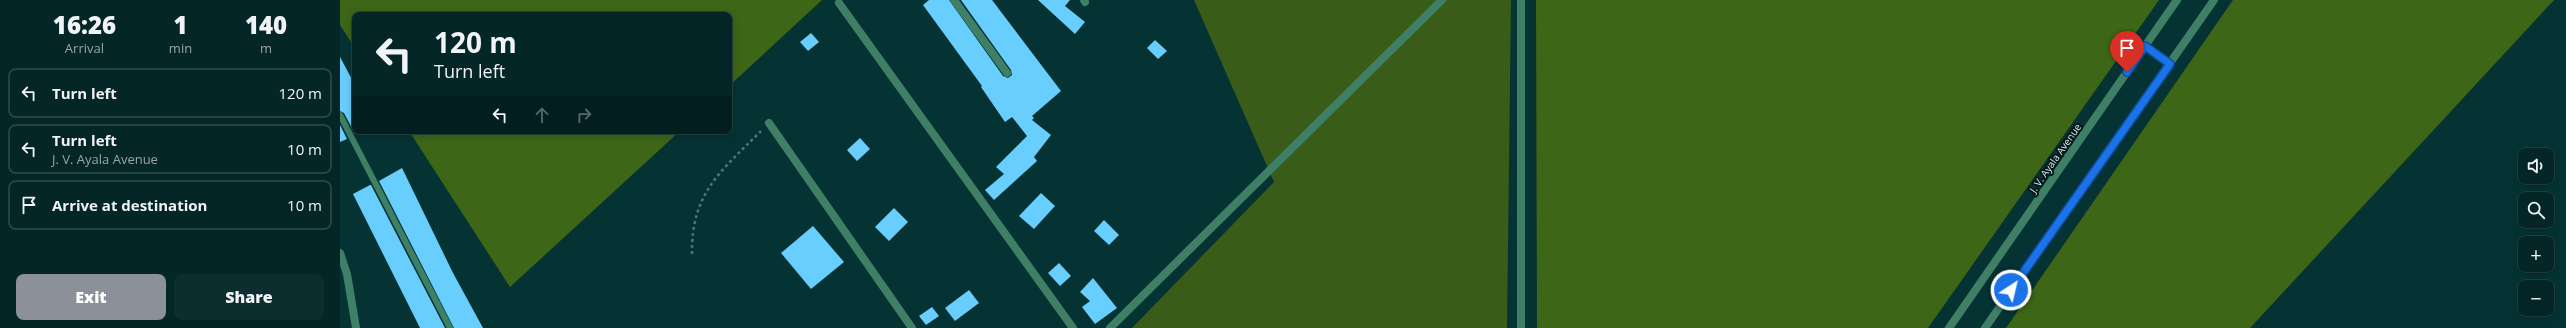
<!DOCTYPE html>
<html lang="en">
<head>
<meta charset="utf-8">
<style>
  body { margin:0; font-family:"Open Sans",sans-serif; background:#0d2e2f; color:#f1f3f6; height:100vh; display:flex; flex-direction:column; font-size:15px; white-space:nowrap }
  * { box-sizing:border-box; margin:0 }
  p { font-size:13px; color:#97a5a7 }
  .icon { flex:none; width:22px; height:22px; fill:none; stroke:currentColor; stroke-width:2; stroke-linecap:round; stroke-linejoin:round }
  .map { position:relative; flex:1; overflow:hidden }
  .details { display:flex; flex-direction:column; background:#042627; width:340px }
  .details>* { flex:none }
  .hud { position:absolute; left:12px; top:12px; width:380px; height:122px; border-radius:8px; box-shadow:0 2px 10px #0003,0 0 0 1px #254344; background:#042627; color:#f1f3f6; overflow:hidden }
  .controls { position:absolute; left:2178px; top:148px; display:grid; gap:8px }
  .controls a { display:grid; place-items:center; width:36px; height:36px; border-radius:8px; background:#042627; box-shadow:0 2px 10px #0003,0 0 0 1px #254344; font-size:20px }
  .pin { position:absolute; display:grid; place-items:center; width:34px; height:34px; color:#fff; margin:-41px -17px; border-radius:50% 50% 50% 0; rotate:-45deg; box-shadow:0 0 4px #0007 }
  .pin .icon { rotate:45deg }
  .me { position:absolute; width:44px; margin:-22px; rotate:35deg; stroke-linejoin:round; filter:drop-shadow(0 0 3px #0008) }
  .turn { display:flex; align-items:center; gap:14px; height:84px; padding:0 16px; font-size:18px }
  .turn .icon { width:52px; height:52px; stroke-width:2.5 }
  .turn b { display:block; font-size:28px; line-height:34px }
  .lanes { display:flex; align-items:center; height:38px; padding:0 16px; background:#0003; justify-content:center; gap:20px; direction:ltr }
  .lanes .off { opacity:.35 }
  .eta { display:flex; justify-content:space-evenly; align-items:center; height:68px; text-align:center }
  .eta b { font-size:24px; font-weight:800; line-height:28px }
  .cta { display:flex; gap:8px; margin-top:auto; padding:8px 16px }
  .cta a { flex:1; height:46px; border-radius:8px; background:#8c9099; color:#fff; font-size:16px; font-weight:800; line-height:46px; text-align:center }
  .cta a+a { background:#0d2e2f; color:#f1f3f6 }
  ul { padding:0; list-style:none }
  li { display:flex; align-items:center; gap:12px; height:50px; margin:0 8px 6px; padding:0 8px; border:2px solid #254344; border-radius:8px }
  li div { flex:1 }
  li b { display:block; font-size:15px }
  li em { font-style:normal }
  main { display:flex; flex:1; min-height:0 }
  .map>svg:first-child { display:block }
  .green { fill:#395c19 }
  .forest { fill:#3e6617 }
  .building { fill:#68cefd }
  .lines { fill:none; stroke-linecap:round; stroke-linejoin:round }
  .path { stroke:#4f7475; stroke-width:2.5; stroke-dasharray:3 3; stroke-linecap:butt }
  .service { stroke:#3e7f65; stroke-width:6 }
  .minor { stroke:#3e7f65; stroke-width:8 }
  .route-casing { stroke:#114b97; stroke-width:10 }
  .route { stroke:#1a73e8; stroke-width:7 }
  .labels { text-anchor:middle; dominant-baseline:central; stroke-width:4; stroke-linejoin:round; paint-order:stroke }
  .street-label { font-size:10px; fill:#d4eaea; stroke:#061718 }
</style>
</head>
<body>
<main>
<section class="details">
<div class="eta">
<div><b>16:26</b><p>Arrival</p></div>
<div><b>1</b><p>min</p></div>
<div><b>140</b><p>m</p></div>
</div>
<ul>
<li><svg class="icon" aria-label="left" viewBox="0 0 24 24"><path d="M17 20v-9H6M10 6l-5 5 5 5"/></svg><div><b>Turn left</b></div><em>120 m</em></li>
<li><svg class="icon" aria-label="left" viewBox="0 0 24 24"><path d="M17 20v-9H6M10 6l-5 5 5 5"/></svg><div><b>Turn left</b><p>J. V. Ayala Avenue</p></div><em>10 m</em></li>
<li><svg class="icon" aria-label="arrive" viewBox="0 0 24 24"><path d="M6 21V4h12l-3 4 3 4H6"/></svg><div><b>Arrive at destination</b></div><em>10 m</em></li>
</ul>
<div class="cta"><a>Exit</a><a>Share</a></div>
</section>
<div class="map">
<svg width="2226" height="328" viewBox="0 0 2226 328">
  <rect width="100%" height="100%" fill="#053334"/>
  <polygon class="green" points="854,0 1171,0 1167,328 792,328 934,182"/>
  <g class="forest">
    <polygon points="0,0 482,0 389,86 389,15 15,15 15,48 0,25"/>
    <polygon points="1196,0 1819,0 1588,328 1197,328"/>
    <polygon points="1893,0 2214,0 1910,328 1666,328"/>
    <polygon points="69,131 340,131 170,287"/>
  </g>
  <g class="building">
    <polygon points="589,0 609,0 663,76 668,78 672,75 671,70 621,0 652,0 721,91 692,116 694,118 692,120 711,135 694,157 697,161 654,200 645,190 664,174 656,167 687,136 672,117 665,122 641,87 642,86 583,5"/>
    <polygon points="698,0 730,0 725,6 745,22 735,34"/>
    <polygon points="471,33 479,42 468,51 460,42"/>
    <polygon points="815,40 827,51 818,59 807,48"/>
    <polygon points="0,57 15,85 15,134 4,113 0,111"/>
    <polygon points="0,125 7,139 0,142"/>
    <polygon points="520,138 530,149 517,161 507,150"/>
    <polygon points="62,168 113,273 143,328 114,328 39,181"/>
    <polygon points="30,185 31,185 105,328 80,328 13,194"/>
    <polygon points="701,193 715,206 694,229 679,216"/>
    <polygon points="554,208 568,222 549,241 535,227"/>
    <polygon points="764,220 779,235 769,245 754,231"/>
    <polygon points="473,226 504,262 471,289 441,253"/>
    <polygon points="719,263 731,276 720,286 708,273"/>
    <polygon points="753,278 777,308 755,324 742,307 750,301 740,292"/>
    <polygon points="629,290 639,303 615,321 605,308"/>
    <polygon points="592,307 599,316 586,325 579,316"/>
  </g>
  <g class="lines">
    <path class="path" d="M352,254C351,193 381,171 421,131"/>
    <polyline class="service" points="0,115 110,328"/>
    <g class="minor">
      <polyline points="614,0 667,73"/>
      <polyline points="744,0 745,2"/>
      <polyline points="499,3 733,328"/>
      <polyline points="1805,46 1829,64"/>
      <polyline points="429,123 572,328"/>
      <polyline points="0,253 7,274 16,328"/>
      <polyline points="770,328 1102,0"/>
      <polyline points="1181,328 1181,0"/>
      <polyline points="1609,328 1837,0"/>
      <polyline points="1645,328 1874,0"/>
    </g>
  </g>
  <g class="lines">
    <g class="route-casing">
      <polyline id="route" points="1671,290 1830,64 1805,46 1787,72"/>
    </g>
    <use href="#route" class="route"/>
  </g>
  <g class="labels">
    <g class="street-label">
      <text transform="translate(1715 158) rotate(-55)">J. V. Ayala Avenue</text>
    </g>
  </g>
</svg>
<div class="controls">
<a><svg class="icon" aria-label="sound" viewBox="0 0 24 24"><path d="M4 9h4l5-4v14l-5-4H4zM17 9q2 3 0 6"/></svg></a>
<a><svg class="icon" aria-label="search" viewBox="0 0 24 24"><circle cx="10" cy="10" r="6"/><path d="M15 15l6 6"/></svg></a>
<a>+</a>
<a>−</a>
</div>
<div class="pin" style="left:1787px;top:72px;background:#d93025"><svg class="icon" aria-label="arrive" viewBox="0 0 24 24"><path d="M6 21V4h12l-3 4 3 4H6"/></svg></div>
<svg class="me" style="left:1671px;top:290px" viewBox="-20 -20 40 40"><circle r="17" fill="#1a73e8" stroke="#fff" stroke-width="3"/><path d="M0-11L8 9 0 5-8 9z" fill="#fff"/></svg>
<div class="hud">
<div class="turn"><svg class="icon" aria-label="left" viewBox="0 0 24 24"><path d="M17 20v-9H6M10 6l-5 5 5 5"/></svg><div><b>120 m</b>Turn left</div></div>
<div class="lanes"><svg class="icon" aria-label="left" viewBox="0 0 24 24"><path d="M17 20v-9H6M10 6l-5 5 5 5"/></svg><svg class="icon off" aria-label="ahead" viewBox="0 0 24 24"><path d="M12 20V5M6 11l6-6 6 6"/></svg><svg class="icon off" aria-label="right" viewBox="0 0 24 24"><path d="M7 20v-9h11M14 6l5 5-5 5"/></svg></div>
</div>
</div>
</main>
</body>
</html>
